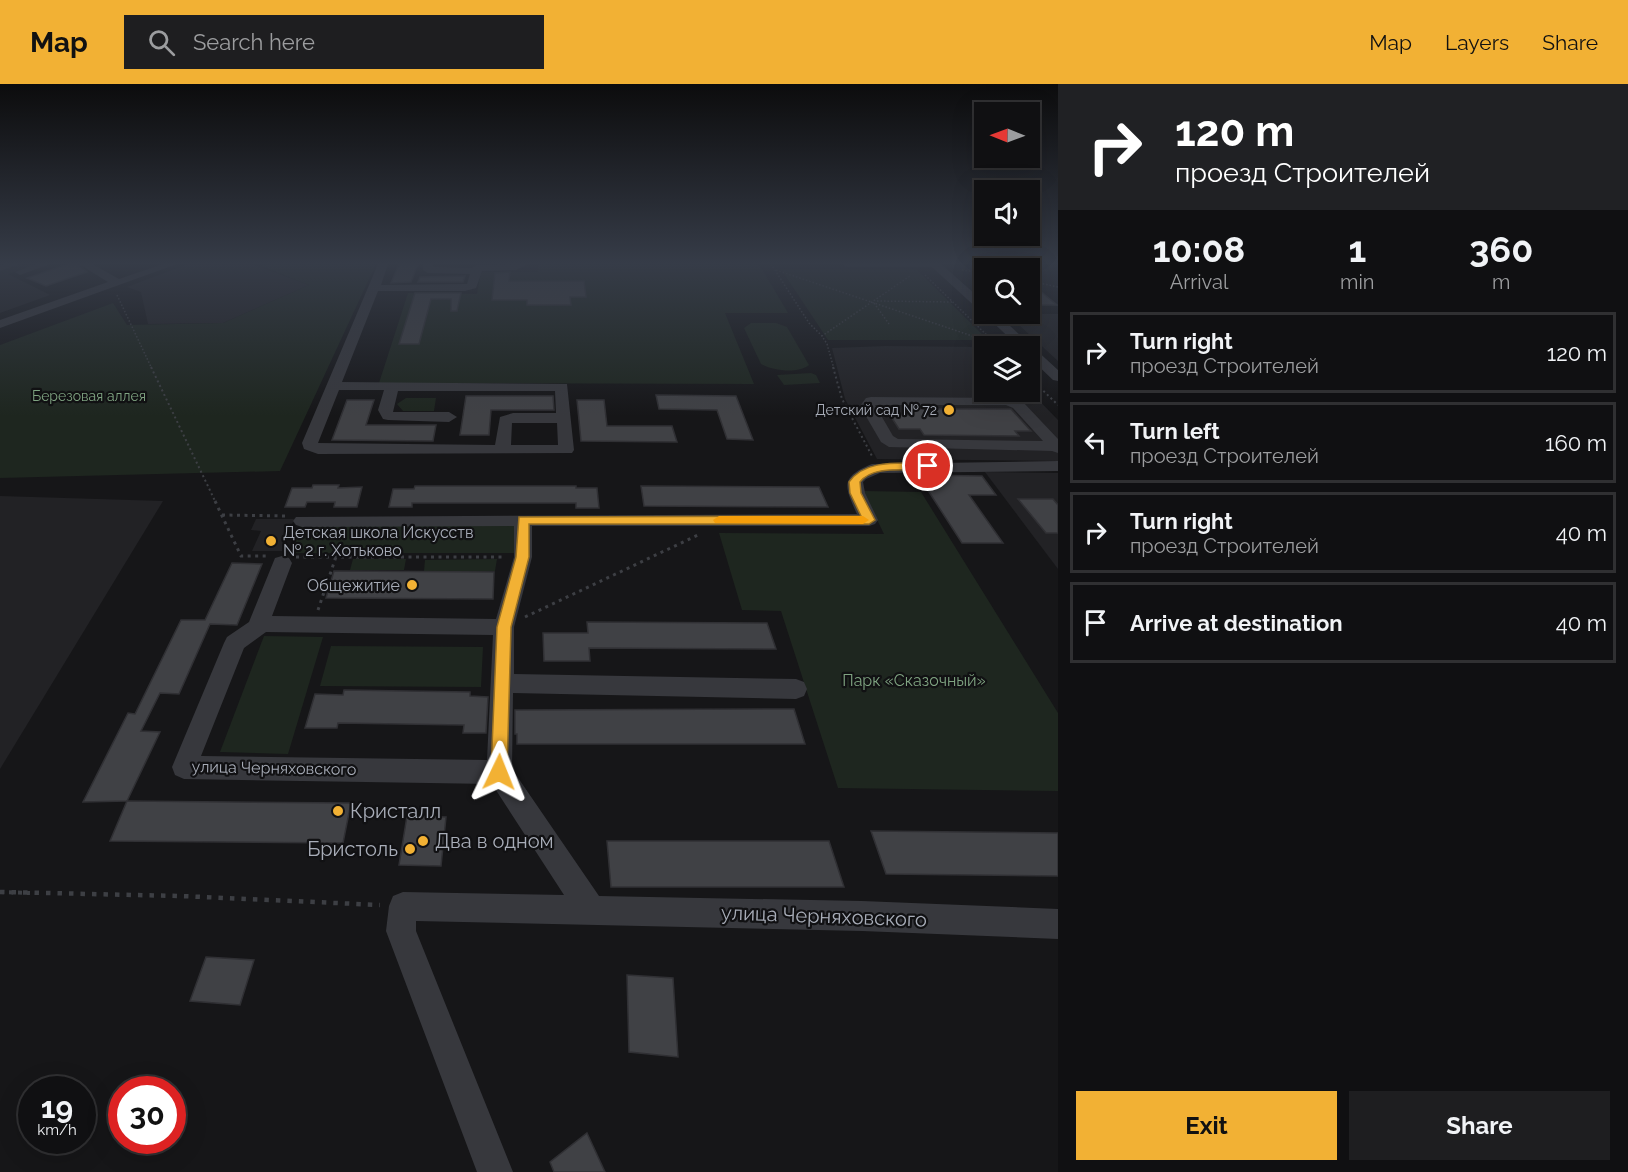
<!DOCTYPE html>
<html lang="en">
<head>
<meta charset="utf-8">
<style>
  body { margin:0; font-family:Raleway,sans-serif; background:#1e1e20; color:#f1f3f6; height:100vh; display:flex; flex-direction:column; font-size:22px; white-space:nowrap }
  * { box-sizing:border-box; margin:0 }
  p { font-size:20px; color:#9c9d9f }
  .icon { flex:none; width:33px; height:33px; fill:none; stroke:currentColor; stroke-width:2; stroke-linecap:round; stroke-linejoin:round }
  .map { position:relative; flex:1; overflow:hidden }
  .details { display:flex; flex-direction:column; background:#101012; width:570px }
  .details>* { flex:none }
  .banner { background:#202124; color:#fff; overflow:hidden }
  .needle { width:39px; rotate:271deg }
  .buttons { position:absolute; left:974px; top:18px; display:grid; gap:12px }
  .buttons a { display:grid; place-items:center; width:66px; height:66px; border-radius:0px; background:#101012; box-shadow:0 6px 24px #0002,0 0 0 2px #303032; font-size:30px }
  .speed { position:absolute; left:18px; top:992px; display:flex; gap:12px; font-size:30px; font-weight:700; text-align:center }
  .speed>* { display:grid; place-content:center; width:78px; height:78px; border-radius:50%; background:#101012; box-shadow:0 6px 24px #0002,0 0 0 2px #303032; line-height:1 }
  .speed small { font-size:15px; font-weight:400 }
  .speed .limit { border:9px solid #d22; background:#fff; color:#111 }
  .pin { position:absolute; display:grid; place-items:center; width:51px; height:51px; color:#fff; margin:-26px; border:3px solid #fff; border-radius:50%; box-shadow:0 2px 6px #0007 }
  .me { position:absolute; width:66px; margin:-33px; rotate:2deg; stroke-linejoin:round; filter:drop-shadow(0 0 4px #0008) }
  .turn { display:flex; align-items:center; gap:21px; height:126px; padding:0 18px; font-size:27px }
  .turn .icon { width:78px; height:78px; stroke-width:2.5 }
  .turn b { display:block; font-size:42px; line-height:51px }
  .eta { display:flex; justify-content:space-evenly; align-items:center; height:102px; text-align:center }
  .eta b { font-size:36px; font-weight:700; line-height:42px }
  .action { display:flex; gap:12px; margin-top:auto; padding:12px 18px }
  .action a { flex:1; height:69px; border-radius:0px; background:#f2b134; color:#111; font-size:24px; font-weight:700; line-height:69px; text-align:center }
  .action a+a { background:#1e1e20; color:#f1f3f6 }
  ul { padding:0; list-style:none }
  li { display:flex; align-items:center; gap:18px; height:81px; margin:0 12px 9px; padding:0 6px; border:3px solid #303032; border-radius:0px }
  li div { flex:1 }
  li b { display:block; font-size:22px }
  li em { font-style:normal }
  header { display:flex; align-items:center; gap:36px; box-sizing:border-box; height:84px; padding:0 30px; background:#f2b134; color:#111 }
  header strong { font-size:28px }
  nav { display:flex; gap:33px; margin-inline-start:auto; font-size:21px }
  .search { width:420px; height:54px; background:#1e1e20; display:flex; align-items:center; gap:15px; box-sizing:border-box; padding:0 21px; border-radius:0px; color:#9c9d9f; font-size:22px }
  main { display:flex; flex:1; min-height:0 }
  .map>svg:first-child { display:block }
  .built { fill:#222225 }
  .green { fill:#1e261f }
  .building { fill:#404145; stroke:#303034; stroke-width:1.5 }
  .lines { fill:none; stroke-linecap:round; stroke-linejoin:round }
  .path-far4 { stroke:#3d3f44; stroke-width:1.5; stroke-dasharray:1.5 2; stroke-linecap:butt }
  .path-far3 { stroke:#3d3f44; stroke-width:2; stroke-dasharray:2 3; stroke-linecap:butt }
  .path-far2 { stroke:#3d3f44; stroke-width:3; stroke-dasharray:3 4.5; stroke-linecap:butt }
  .path-far1 { stroke:#3d3f44; stroke-width:4; stroke-dasharray:4 5; stroke-linecap:butt }
  .path { stroke:#3d3f44; stroke-width:4.5; stroke-dasharray:4.5 7; stroke-linecap:butt }
  .minor { fill:#37383d; fill-rule:evenodd }
  .route { fill:#f2b134; stroke:#9d7322; stroke-width:1.5 }
  .slow { fill:#f59e0b }
  .poi-dot { fill:#f2b134; stroke:#111113; stroke-width:2 }
  .labels { text-anchor:middle; dominant-baseline:central; stroke-width:4.5; stroke-linejoin:round; paint-order:stroke }
  .far-park-label { font-size:14px; fill:#7fa381; stroke:#111113 }
  .far-poi-label { font-size:14px; fill:#a8adb8; stroke:#111113; text-anchor:end }
  .poi-label { font-size:16px; fill:#a8adb8; stroke:#111113; text-anchor:start }
  .park-label { font-size:16px; fill:#7fa381; stroke:#111113 }
  .street-label { font-size:16px; fill:#a8adb8; stroke:#111113 }
  .near-poi-label { font-size:20px; fill:#a8adb8; stroke:#111113; text-anchor:start }
  .near-street-label { font-size:20px; fill:#a8adb8; stroke:#111113 }
</style>
</head>
<body>
<header>
<strong>Map</strong>
<div class="search"><svg class="icon" aria-label="search" viewBox="0 0 24 24"><circle cx="10" cy="10" r="6"/><path d="M15 15l6 6"/></svg>Search here</div>
<nav><a>Map</a><a>Layers</a><a>Share</a></nav>
</header>
<main>
<div class="map">
<svg width="1058" height="1088" viewBox="0 0 1058 1088">
  <rect width="100%" height="100%" fill="#161618"/>
  <g class="built">
    <polygon points="0,180 37,180 8,190 50,211 0,229"/>
    <polygon points="188,180 251,180 309,201 223,239 148,240 141,208 127,203"/>
    <polygon points="1007,230 1058,230 1058,277"/>
    <polygon points="886,262 984,263 984,308 1029,306 1058,336 1058,377 877,375 845,315 832,264"/>
    <polygon points="985,388 1058,389 1058,485"/>
    <polygon points="0,412 163,417 0,685"/>
    <polygon points="256,435 294,435 282,467 252,467 261,447 251,446"/>
  </g>
  <g class="green">
    <polygon points="267,180 376,180 280,387 0,394 0,261 113,219 127,241 223,239 309,201 261,182"/>
    <polygon points="538,180 759,180 788,229 725,229 754,300 379,299 408,209 477,210 481,188 538,188"/>
    <polygon points="781,185 916,185 988,256 828,256"/>
    <path d="M751,239H776L787,243L809,281C798,290 773,287 761,280L744,244Z"/>
    <polygon points="811,289 816,291 820,299 784,301 777,291"/>
    <polygon points="406,314 436,314 434,327 403,327 397,320"/>
    <polygon points="863,407 921,408 1058,629 1058,707 838,704 781,527 742,526 719,449 884,450"/>
    <polygon points="300,441 515,441 514,469 289,469"/>
    <polygon points="353,475 406,475 404,486 350,486"/>
    <polygon points="497,475 495,487 424,487 425,476"/>
    <polygon points="264,552 323,553 288,670 220,668"/>
    <polygon points="331,562 483,563 481,603 320,602"/>
  </g>
  <g class="building">
    <polygon points="68,180 77,180 87,188 46,202 27,194"/>
    <polygon points="399,180 418,180 411,198 391,199"/>
    <polygon points="510,188 509,197 584,197 586,213 570,213 571,221 527,221 527,216 492,216 495,189"/>
    <polygon points="465,192 463,198 418,198 420,193"/>
    <polygon points="1029,198 1057,221 1029,221"/>
    <polygon points="415,209 461,209 457,227 451,227 451,215 431,215 419,260 399,260"/>
    <polygon points="656,311 736,312 753,356 727,355 717,326 659,325"/>
    <polygon points="466,312 553,312 554,326 491,326 489,351 460,351"/>
    <polygon points="347,316 374,316 366,341 436,341 433,357 332,356"/>
    <polygon points="577,316 604,316 607,342 672,342 677,358 581,357"/>
    <polygon points="907,325 1011,325 1031,347 1015,347 1019,352 924,351 920,345 899,345 890,331 912,331"/>
    <polygon points="918,391 982,392 996,411 969,411 1003,459 962,459"/>
    <polygon points="313,401 339,401 338,404 362,403 357,423 334,423 335,418 307,418 305,423 285,423 292,404 312,404"/>
    <polygon points="415,402 576,402 576,404 597,404 599,424 576,424 576,419 412,419 412,423 389,423 393,405 414,405"/>
    <polygon points="641,402 819,403 828,423 644,422"/>
    <polygon points="1018,415 1053,415 1058,421 1058,449 1046,449"/>
    <polygon points="232,479 262,480 237,541 210,540 179,610 160,609 141,647 160,648 127,717 83,718 128,629 135,630 181,536 205,536"/>
    <polygon points="334,487 494,488 493,515 326,514"/>
    <polygon points="587,538 767,539 776,565 589,564 590,577 544,577 543,549 588,549"/>
    <polygon points="344,606 470,608 470,612 488,613 486,649 463,649 464,641 338,639 337,644 305,644 315,610 343,611"/>
    <polygon points="794,625 805,660 517,660 517,650 515,650 515,626"/>
    <polygon points="127,717 351,719 343,759 110,757"/>
    <polygon points="407,732 446,733 441,782 399,781"/>
    <polygon points="871,747 1058,749 1058,792 886,790"/>
    <polygon points="607,757 829,757 844,803 611,803"/>
    <polygon points="206,873 254,876 240,921 190,917"/>
    <polygon points="627,891 673,894 678,973 629,968"/>
    <polygon points="587,1049 605,1088 554,1088 550,1078"/>
  </g>
  <g class="lines">
    <g class="path-far4">
      <polyline points="771,180 809,239 822,252"/>
      <polyline points="776,186 996,260"/>
      <polyline points="962,186 984,189"/>
      <polyline points="925,191 998,262"/>
      <polyline points="1029,197 1058,203"/>
      <polyline points="117,211 152,285"/>
      <polyline points="877,217 952,218"/>
      <polyline points="874,219 889,240"/>
      <polyline points="834,285 827,260 822,252 910,192"/>
    </g>
    <g class="path-far3">
      <polyline points="151,283 216,419"/>
      <polyline points="833,283 842,315 872,372"/>
      <polyline points="1029,293 1058,321"/>
    </g>
    <g class="path-far2">
      <polyline points="215,417 241,472 269,472"/>
      <polyline points="222,431 287,432"/>
      <polyline points="296,473 506,473"/>
      <polyline points="318,526 344,449"/>
      <polyline points="525,533 698,451"/>
    </g>
    <polyline class="path-far1" points="0,808 30,809"/>
    <polyline class="path" points="0,808 181,812 380,821"/>
    <g class="minor">
      <polygon points="5,180 20,180 0,187 0,181"/>
      <polygon points="36,180 50,180 20,191 15,188"/>
      <polygon points="79,180 92,180 119,195 163,180 177,180 0,244 0,236 108,198"/>
      <path d="M378,180H388L381,201L467,200L470,190L428,189L423,186V180H433V183L472,184L477,181L528,180L516,186L482,187L476,204L465,207H378L342,298L567,300L574,366L572,369L318,370L304,365L302,359ZM339,306H384L378,326L383,335L388,336L449,338L457,333L449,328H393L398,307H555L556,329H513L500,333L495,361L318,359ZM512,339H557L558,361H511Z"/>
      <polygon points="842,180 941,180 984,218 984,228 980,227 932,183 847,183"/>
      <polygon points="984,230 997,230 1058,286 1058,297 1053,296 1029,273 1029,262 1018,262"/>
      <path d="M871,313L1013,314L1023,318L1058,355V369L1052,367L889,363L881,358L860,322L866,314ZM875,321H1006L1013,324L1043,357L898,355L893,352Z"/>
      <path d="M1058,377V387L880,389L866,395L863,398L865,409L878,436L875,440L869,442H532V473L514,543V590L796,595L804,598L807,605L804,612L796,615L513,609L512,685L599,812L862,817L1058,825V855L862,847L416,837V847L513,1088H477L386,847L389,822L393,812L403,808L564,811L492,700L184,695L175,691L172,683L224,559L227,553L249,538L275,474L282,472L289,474L292,479L272,532L496,535L514,473V442L302,443L296,441L293,437L296,433L857,430C844,402 840,393 872,380ZM266,548L493,551L487,676L201,672L244,564Z"/>
    </g>
  </g>
  <linearGradient id="sky" x2="0" y2="1"><stop stop-color="#0c0c0d"/><stop offset="0.54" stop-color="#363c48"/><stop offset="1" stop-color="#363c48" stop-opacity="0"/></linearGradient>
  <rect width="1058" height="332" fill="url(#sky)"/>
  <path class="route" d="M928,379L933,382L932,385C911,389 875,379 860,398L861,409L875,436L869,440H529V473L511,543L507,688L505,694L499,696L493,694L491,688L497,543L516,473L519,433L861,432L850,409L849,398C866,374 902,380 928,379Z"/>
  <polygon class="slow" points="719,432 863,432 869,436 863,440 715,439 713,436"/>
  <g class="poi-dot">
    <circle cx="949" cy="326" r="6"/>
    <circle cx="271" cy="457" r="6"/>
    <circle cx="412" cy="501" r="6"/>
    <circle cx="338" cy="727" r="6"/>
    <circle cx="423" cy="757" r="6"/>
    <circle cx="410" cy="765" r="6"/>
  </g>
  <g class="labels">
    <g class="far-park-label">
      <text x="89" y="312">Березовая аллея</text>
    </g>
    <g class="far-poi-label">
      <text x="937" y="326">Детский сад № 72</text>
    </g>
    <g class="poi-label">
      <text x="283" y="448">Детская школа Искусств<tspan x="283" dy="18">№ 2 г. Хотьково</tspan></text>
      <text x="400" y="501" text-anchor="end">Общежитие</text>
    </g>
    <g class="park-label">
      <text x="914" y="596">Парк «Сказочный»</text>
    </g>
    <g class="street-label">
      <text transform="translate(274 684) rotate(1)">улица Черняховского</text>
    </g>
    <g class="near-poi-label">
      <text x="350" y="727">Кристалл</text>
      <text x="435" y="757">Два в одном</text>
      <text x="398" y="765" text-anchor="end">Бристоль</text>
    </g>
    <g class="near-street-label">
      <text transform="translate(824 832) rotate(2)">улица Черняховского</text>
    </g>
  </g>
</svg>
<div class="buttons">
<a><svg class="needle" viewBox="-14 -14 28 28"><path d="M0-13l5 13h-10z" fill="#e53935"/><path d="M0 13l5-13h-10z" fill="#9c9d9f"/></svg></a>
<a><svg class="icon" aria-label="sound" viewBox="0 0 24 24"><path d="M4 9h4l5-4v14l-5-4H4zM17 9q2 3 0 6"/></svg></a>
<a><svg class="icon" aria-label="search" viewBox="0 0 24 24"><circle cx="10" cy="10" r="6"/><path d="M15 15l6 6"/></svg></a>
<a><svg class="icon" aria-label="layers" viewBox="0 0 24 24"><path d="M12 4l9 5-9 5-9-5zM3 14l9 5 9-5"/></svg></a>
</div>
<div class="speed"><div>19<small>km/h</small></div><div class="limit">30</div></div>
<div class="pin" style="left:928px;top:382px;background:#d93025"><svg class="icon" aria-label="arrive" viewBox="0 0 24 24"><path d="M6 21V4h12l-3 4 3 4H6"/></svg></div>
<svg class="me" style="left:499px;top:688px" viewBox="-20 -20 40 40"><path d="M0-17L14 15 0 8-14 15z" fill="#f2b134" stroke="#fff" stroke-width="4"/></svg>
</div>
<section class="details">
<div class="banner">
<div class="turn"><svg class="icon" aria-label="right" viewBox="0 0 24 24"><path d="M7 20v-9h11M14 6l5 5-5 5"/></svg><div><b>120 m</b>проезд Строителей</div></div>
</div>
<div class="eta">
<div><b>10:08</b><p>Arrival</p></div>
<div><b>1</b><p>min</p></div>
<div><b>360</b><p>m</p></div>
</div>
<ul>
<li><svg class="icon" aria-label="right" viewBox="0 0 24 24"><path d="M7 20v-9h11M14 6l5 5-5 5"/></svg><div><b>Turn right</b><p>проезд Строителей</p></div><em>120 m</em></li>
<li><svg class="icon" aria-label="left" viewBox="0 0 24 24"><path d="M17 20v-9H6M10 6l-5 5 5 5"/></svg><div><b>Turn left</b><p>проезд Строителей</p></div><em>160 m</em></li>
<li><svg class="icon" aria-label="right" viewBox="0 0 24 24"><path d="M7 20v-9h11M14 6l5 5-5 5"/></svg><div><b>Turn right</b><p>проезд Строителей</p></div><em>40 m</em></li>
<li><svg class="icon" aria-label="arrive" viewBox="0 0 24 24"><path d="M6 21V4h12l-3 4 3 4H6"/></svg><div><b>Arrive at destination</b></div><em>40 m</em></li>
</ul>
<div class="action"><a>Exit</a><a>Share</a></div>
</section>
</main>
</body>
</html>
